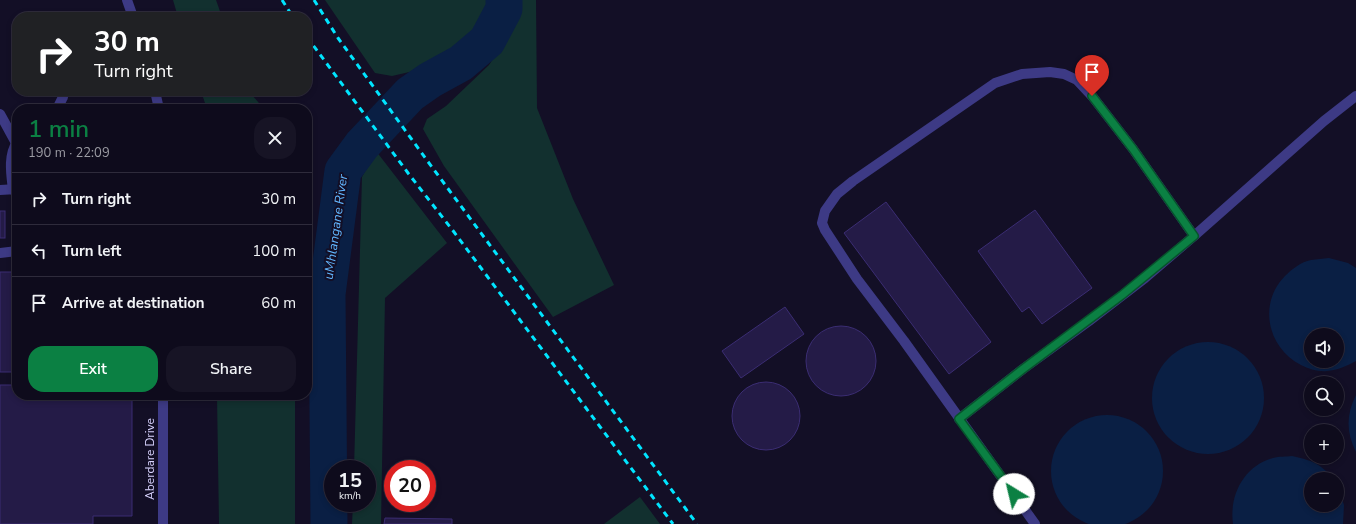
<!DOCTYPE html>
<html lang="en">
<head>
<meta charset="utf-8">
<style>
  body { margin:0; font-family:"Nunito Sans",sans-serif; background:#171425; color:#f1f3f6; height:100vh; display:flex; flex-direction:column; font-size:15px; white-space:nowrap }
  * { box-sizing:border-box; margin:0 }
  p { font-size:13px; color:#9b9ba3 }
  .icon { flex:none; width:22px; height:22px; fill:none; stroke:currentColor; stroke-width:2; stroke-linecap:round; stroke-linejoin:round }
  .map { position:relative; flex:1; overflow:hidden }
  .details { position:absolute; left:12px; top:104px; width:300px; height:296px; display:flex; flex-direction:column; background:#0e0b1c; border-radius:16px; box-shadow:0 2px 6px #0003,0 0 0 1px #2e2b3b }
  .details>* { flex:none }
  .banner { position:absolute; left:12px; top:12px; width:300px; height:84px; border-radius:16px; box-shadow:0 2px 6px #0003,0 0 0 1px #2e2b3b; background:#202124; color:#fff; overflow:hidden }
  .buttons { position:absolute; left:1304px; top:328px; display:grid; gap:8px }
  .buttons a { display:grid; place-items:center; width:40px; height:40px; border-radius:50%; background:#0e0b1c; box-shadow:0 2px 6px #0003,0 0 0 1px #2e2b3b; font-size:20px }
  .speed { position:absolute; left:324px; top:460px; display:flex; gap:8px; font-size:20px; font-weight:700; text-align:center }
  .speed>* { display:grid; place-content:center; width:52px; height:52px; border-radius:50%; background:#0e0b1c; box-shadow:0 2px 6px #0003,0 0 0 1px #2e2b3b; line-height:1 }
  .speed small { font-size:10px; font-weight:400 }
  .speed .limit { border:6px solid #d22; background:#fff; color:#111 }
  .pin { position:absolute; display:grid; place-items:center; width:34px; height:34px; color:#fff; margin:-41px -17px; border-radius:50% 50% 50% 0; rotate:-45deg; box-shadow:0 0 4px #0007 }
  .pin .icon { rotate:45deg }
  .me { position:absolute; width:44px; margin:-22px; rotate:324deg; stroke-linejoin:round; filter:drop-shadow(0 0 3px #0008) }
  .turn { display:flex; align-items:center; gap:14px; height:84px; padding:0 16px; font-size:18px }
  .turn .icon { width:52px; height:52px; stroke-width:2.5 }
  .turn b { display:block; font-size:28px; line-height:34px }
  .round { display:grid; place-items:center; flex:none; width:42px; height:42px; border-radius:16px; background:#171425 }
  .overview { display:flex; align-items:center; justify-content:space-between; height:68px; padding:0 16px }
  h1 { font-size:24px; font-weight:600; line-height:30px; color:#0b8043 }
  .button { display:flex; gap:8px; margin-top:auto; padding:8px 16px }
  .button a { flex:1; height:46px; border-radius:16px; background:#0b8043; color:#fff; font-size:16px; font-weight:600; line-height:46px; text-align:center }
  .button a+a { background:#171425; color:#f1f3f6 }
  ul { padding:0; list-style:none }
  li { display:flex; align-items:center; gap:12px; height:52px; padding:0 16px; border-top:1px solid #2e2b3b }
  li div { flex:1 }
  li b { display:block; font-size:15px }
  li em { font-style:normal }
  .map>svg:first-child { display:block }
  .green { fill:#12302f }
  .water { fill:#0a1f44; fill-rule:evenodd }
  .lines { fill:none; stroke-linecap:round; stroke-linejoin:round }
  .river { stroke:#0a1f44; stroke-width:37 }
  .building { fill:#241b47; stroke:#3b2d73 }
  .service { stroke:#3d3a85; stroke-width:10 }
  .minor { stroke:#3d3a85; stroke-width:10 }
  .rail { stroke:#00e5ff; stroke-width:3; stroke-dasharray:6 5; stroke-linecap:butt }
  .route-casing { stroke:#07532c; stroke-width:10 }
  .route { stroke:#0b8043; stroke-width:7 }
  .labels { text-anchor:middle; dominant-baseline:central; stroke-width:4; stroke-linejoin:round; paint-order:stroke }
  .street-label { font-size:12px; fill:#d9d4ff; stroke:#130f26 }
  .water-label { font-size:13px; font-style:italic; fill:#62b6ff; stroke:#130f26 }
</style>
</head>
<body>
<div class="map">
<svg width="1356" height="524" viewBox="0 0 1356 524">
  <rect width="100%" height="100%" fill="#130f26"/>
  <g class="green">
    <polygon points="173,0 216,0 222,17 178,17"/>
    <polygon points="325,0 489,0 488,11 470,36 431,67 392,76 375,73"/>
    <polygon points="521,0 536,0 537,108 573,199 614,285 553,317 444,166 423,129 427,119 446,106 489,65 515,26 520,8"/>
    <polygon points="201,91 250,91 252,95 264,109 207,109"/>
    <polygon points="376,151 447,243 385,298 381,524 352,524 353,503 367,503 367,469 354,469 362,177"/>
    <polygon points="217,395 295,395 295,524 219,524"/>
    <polygon points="640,497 660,524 604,524"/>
  </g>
  <g class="water">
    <path d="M1329,258L1348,263L1356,268V361C1347,366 1338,370 1327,371C1319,372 1309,369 1301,365C1267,348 1258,303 1285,276C1292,269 1301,262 1311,260C1317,259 1323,259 1329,258ZM1311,335H1337V361H1311Z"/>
    <circle cx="1208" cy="398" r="56"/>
    <path d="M1356,395V452C1346,432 1346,415 1356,395Z"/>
    <circle cx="1107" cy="471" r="56"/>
    <path d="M1292,456C1310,460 1321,463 1333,479H1311V505H1337V484L1344,505L1343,524H1233C1229,495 1244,466 1273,458C1279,456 1286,457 1292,456Z"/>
  </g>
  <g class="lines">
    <polyline class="river" points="329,524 327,294 343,171 362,145 410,94 430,80 461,63 487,41 504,9 504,0"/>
  </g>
  <g class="building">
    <polygon points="886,202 991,342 949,374 844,233"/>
    <polygon points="1035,210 1092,288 1042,324 1029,307 1022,312 978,251"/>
    <rect x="0" y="211" width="5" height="27"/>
    <rect x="0" y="272" width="17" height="100"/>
    <polygon points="785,307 804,334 741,378 722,351"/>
    <circle cx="841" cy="361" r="35"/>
    <circle cx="766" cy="416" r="34"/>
    <polygon points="0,385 17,385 17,395 132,395 132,516 93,516 93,524 0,524"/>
    <polygon points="385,518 452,519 452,524 384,524"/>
  </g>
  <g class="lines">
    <g class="service">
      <polyline points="57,109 63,97"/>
      <polyline points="0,114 16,143"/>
      <polyline points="0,190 17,189"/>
      <path d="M13,190C11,173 8,156 17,142"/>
      <polyline points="0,253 17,251"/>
      <polyline points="959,419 1023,369 1089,321 1145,278 1194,236 1324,121 1356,96"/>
      <polyline points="1035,524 904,341 857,279 825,230 822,223 825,211 837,194 853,181 995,83 1022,74 1050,72 1064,74 1077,80 1092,96 1133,149 1194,236"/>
    </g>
    <g class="minor">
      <polyline points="127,0 133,17"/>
      <polyline points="155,91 159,109"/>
      <polyline points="163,524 163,395"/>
    </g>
    <g class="rail">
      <polyline points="282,0 293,17"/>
      <polyline points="314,0 338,38 426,159 697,524"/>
      <polyline points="307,37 408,173 454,232 673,524"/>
    </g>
  </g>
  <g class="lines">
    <g class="route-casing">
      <polyline id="route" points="1014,494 959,419 1023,369 1122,295 1194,236 1133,149 1092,96"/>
    </g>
    <use href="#route" class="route"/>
  </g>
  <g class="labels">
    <g class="street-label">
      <text transform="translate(150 459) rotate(-90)">Aberdare Drive</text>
    </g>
    <g class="water-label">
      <text transform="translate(336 227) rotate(-82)">uMhlangane River</text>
    </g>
  </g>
</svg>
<div class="buttons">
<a><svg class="icon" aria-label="sound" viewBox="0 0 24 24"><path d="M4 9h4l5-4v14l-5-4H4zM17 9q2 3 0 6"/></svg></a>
<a><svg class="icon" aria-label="search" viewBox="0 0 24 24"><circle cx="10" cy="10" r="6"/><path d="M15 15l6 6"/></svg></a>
<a>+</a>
<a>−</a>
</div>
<div class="speed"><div>15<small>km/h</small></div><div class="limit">20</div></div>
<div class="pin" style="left:1092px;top:96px;background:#d93025"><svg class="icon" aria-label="arrive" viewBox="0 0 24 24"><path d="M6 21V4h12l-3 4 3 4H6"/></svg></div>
<svg class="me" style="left:1014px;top:494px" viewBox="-20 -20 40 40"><circle r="19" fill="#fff"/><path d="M0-13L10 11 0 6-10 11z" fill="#0b8043"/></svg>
<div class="banner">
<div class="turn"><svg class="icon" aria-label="right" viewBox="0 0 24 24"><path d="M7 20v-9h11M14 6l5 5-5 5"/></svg><div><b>30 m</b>Turn right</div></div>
</div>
<section class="details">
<div class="overview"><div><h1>1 min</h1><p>190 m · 22:09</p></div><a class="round"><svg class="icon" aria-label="close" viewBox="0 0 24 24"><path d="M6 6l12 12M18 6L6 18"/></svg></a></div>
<ul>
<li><svg class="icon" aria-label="right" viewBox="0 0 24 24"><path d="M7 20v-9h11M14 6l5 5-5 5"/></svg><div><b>Turn right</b></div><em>30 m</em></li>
<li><svg class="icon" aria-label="left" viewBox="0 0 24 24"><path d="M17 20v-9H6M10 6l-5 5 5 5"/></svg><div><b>Turn left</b></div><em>100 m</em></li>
<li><svg class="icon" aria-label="arrive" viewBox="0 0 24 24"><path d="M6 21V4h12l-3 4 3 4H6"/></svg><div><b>Arrive at destination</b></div><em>60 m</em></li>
</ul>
<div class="button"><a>Exit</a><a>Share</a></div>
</section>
</div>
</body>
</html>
